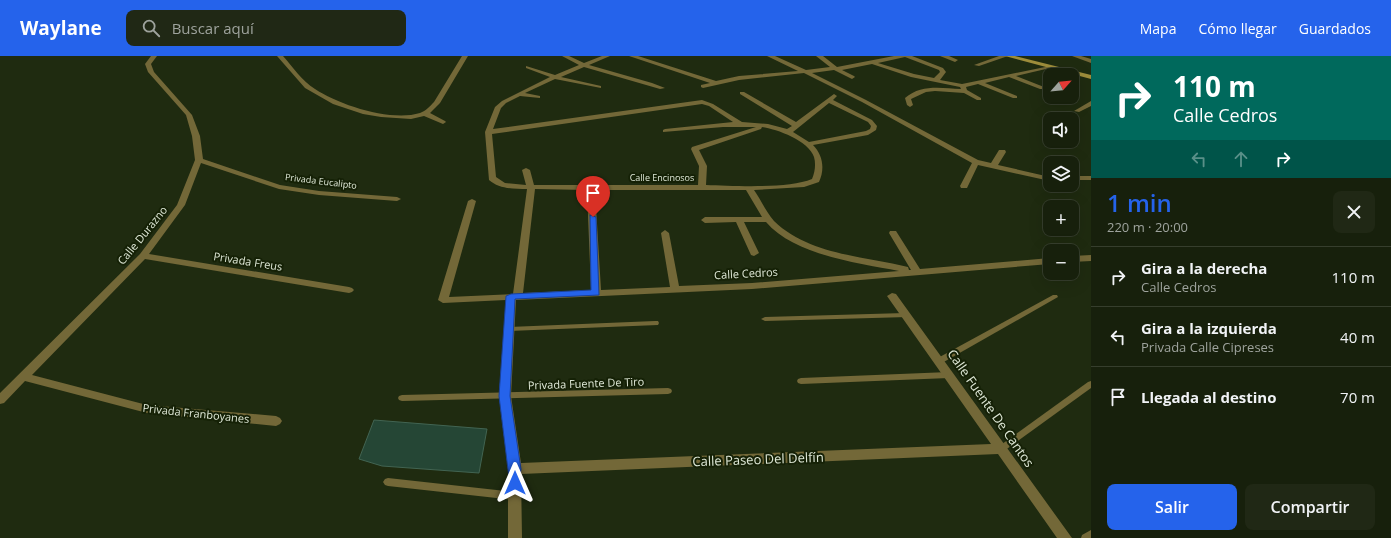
<!DOCTYPE html>
<html lang="es">
<head>
<meta charset="utf-8">
<style>
  body { margin:0; font-family:"Open Sans",sans-serif; background:#202815; color:#f1f3f6; height:100vh; display:flex; flex-direction:column; font-size:15px; white-space:nowrap }
  * { box-sizing:border-box; margin:0 }
  p { font-size:13px; color:#9ea39d }
  .icon { flex:none; width:22px; height:22px; fill:none; stroke:currentColor; stroke-width:2; stroke-linecap:round; stroke-linejoin:round }
  .map { position:relative; flex:1; overflow:hidden }
  .sheet { display:flex; flex-direction:column; background:#17200c; width:300px }
  .sheet>* { flex:none }
  .top-card { background:#00695c; color:#fff; overflow:hidden }
  .needle { width:26px; rotate:63deg }
  .fabs { position:absolute; left:1043px; top:12px; display:grid; gap:8px }
  .fabs a { display:grid; place-items:center; width:36px; height:36px; border-radius:8px; background:#17200c; box-shadow:0 4px 16px #0002,0 0 0 1px #363e2d; font-size:20px }
  .pin { position:absolute; display:grid; place-items:center; width:34px; height:34px; color:#fff; margin:-41px -17px; border-radius:50% 50% 50% 0; rotate:-45deg; box-shadow:0 0 4px #0007 }
  .pin .icon { rotate:45deg }
  .me { position:absolute; width:44px; margin:-22px; rotate:0deg; stroke-linejoin:round; filter:drop-shadow(0 0 3px #0008) }
  .turn { display:flex; align-items:center; gap:14px; height:84px; padding:0 16px; font-size:18px }
  .turn .icon { width:52px; height:52px; stroke-width:2.5 }
  .turn b { display:block; font-size:28px; line-height:34px }
  .lanes { display:flex; align-items:center; height:38px; padding:0 16px; background:#0003; justify-content:center; gap:20px; direction:ltr }
  .lanes .off { opacity:.35 }
  .round { display:grid; place-items:center; flex:none; width:42px; height:42px; border-radius:8px; background:#202815 }
  .headline { display:flex; align-items:center; justify-content:space-between; height:68px; padding:0 16px }
  h1 { font-size:24px; font-weight:600; line-height:30px; color:#2563eb }
  .action { display:flex; gap:8px; margin-top:auto; padding:8px 16px }
  .action a { flex:1; height:46px; border-radius:8px; background:#2563eb; color:#fff; font-size:16px; font-weight:600; line-height:46px; text-align:center }
  .action a+a { background:#202815; color:#f1f3f6 }
  ul { padding:0; list-style:none }
  li { display:flex; align-items:center; gap:12px; height:60px; padding:0 16px; border-top:1px solid #363e2d }
  li div { flex:1 }
  li b { display:block; font-size:15px }
  li em { font-style:normal }
  header { display:flex; align-items:center; gap:24px; box-sizing:border-box; height:56px; padding:0 20px; background:#2563eb; color:#fff }
  header strong { font-size:19px }
  nav { display:flex; gap:22px; margin-inline-start:auto; font-size:14px }
  .search { width:280px; height:36px; background:#202815; display:flex; align-items:center; gap:10px; box-sizing:border-box; padding:0 14px; border-radius:8px; color:#9ea39d; font-size:15px }
  main { display:flex; flex:1; min-height:0 }
  .map>svg:first-child { display:block }
  .building { fill:#254635; stroke:#426452 }
  .lines { fill:none; stroke-linecap:round; stroke-linejoin:round }
  .lane { fill:#736838; fill-rule:evenodd }
  .street { fill:#736838; fill-rule:evenodd }
  .secondary { fill:#9e8d3b; fill-rule:evenodd }
  .route { fill:#2563eb; stroke:#184099 }
  .labels { text-anchor:middle; dominant-baseline:central; stroke-width:4; stroke-linejoin:round; paint-order:stroke }
  .far-street-label { font-size:9px; fill:#dfe8d7; stroke:#152106 }
  .street-label { font-size:11px; fill:#dfe8d7; stroke:#152106 }
  .near-street-label { font-size:13px; fill:#dfe8d7; stroke:#152106 }
</style>
</head>
<body>
<header>
<strong>Waylane</strong>
<div class="search"><svg class="icon" aria-label="search" viewBox="0 0 24 24"><circle cx="10" cy="10" r="6"/><path d="M15 15l6 6"/></svg>Buscar aquí</div>
<nav><a>Mapa</a><a>Cómo llegar</a><a>Guardados</a></nav>
</header>
<main>
<div class="map">
<svg width="1091" height="482" viewBox="0 0 1091 482">
  <rect width="100%" height="100%" fill="#1f2b10"/>
  <polygon class="building" points="374,364 487,373 479,417 382,410 359,403"/>
  <g class="lines">
    <g class="lane">
      <polygon points="1053,239 1057,239 1058,241 942,307 936,307 935,305 936,303"/>
      <polygon points="905,257 909,259 908,261 765,265 761,263 765,261"/>
      <polygon points="655,265 658,265 659,267 658,269 509,275 505,273 509,271"/>
      <polygon points="949,316 952,317 953,319 952,321 949,322 801,328 798,327 797,325 798,323 801,322"/>
      <polygon points="1091,325 1091,332 1004,395 1001,397 998,395 997,393 998,391 1088,326"/>
      <polygon points="668,332 671,333 672,335 671,337 668,338 402,345 399,344 398,342 399,340 402,339"/>
      <polygon points="388,422 514,436 517,437 519,440 517,443 514,444 388,430 385,429 383,426 385,423"/>
      <polygon points="1091,474 1091,482 1081,482 1082,479"/>
    </g>
    <g class="street">
      <polygon points="151,0 157,0 151,8 154,16 192,59 200,80 203,103 280,129 319,135 397,141 401,143 397,145 319,139 279,133 201,107 185,149 149,198 349,231 352,232 354,234 352,236 349,237 145,203 32,319 147,349 276,360 280,362 282,365 280,368 276,370 147,357 25,325 4,347 0,348 0,337 140,198 177,149 195,104 192,80 186,59 148,16 145,8"/>
      <path d="M277,0H283C293,11 302,25 315,33C339,49 391,66 420,57C426,55 430,50 434,46L462,0H468L440,47L430,57L445,65L446,66L443,68L424,60L411,63L381,61L363,58L333,48L305,32Z"/>
      <path d="M562,0H569L584,7L602,0H610L589,9L652,27L665,32L660,33L584,11L561,21L601,30V32L555,23L525,37L540,40V42L520,40L506,47L501,52L493,73L702,44L713,48L742,66L768,68L787,73L792,70L740,38V36H744L796,66L834,38L837,40L833,44L872,64L877,70L876,74L868,79L813,89C823,99 825,113 819,126L804,131L754,134C761,144 766,156 774,165C809,199 864,200 908,211L909,214H911L889,177L890,175H896L920,213L1050,202V208L752,233L516,244L511,340L521,407L991,388L887,240L892,237L896,238L1072,482H1057L998,398L521,418L522,482H508V413L499,340L506,244L443,247L438,244L468,145L472,143L476,145L449,241L513,238L527,133C514,133 499,133 489,124L485,76L495,51L502,45L550,21L526,12V10L555,19L579,9ZM829,47L868,66L871,70L870,73L866,75L809,86L793,76ZM702,48L709,50L733,66L665,73L663,74V76L723,71H756L692,91L691,93L699,110L698,129H534L530,114L526,112L522,114L526,129L505,127L496,121L492,78ZM762,71C777,73 809,85 814,101C816,108 815,116 812,123C788,133 734,130 706,129L707,110L699,94L761,73ZM535,133L587,134L591,234L523,237ZM595,134H746L762,161H705L701,164L705,167L736,166L751,199L754,200L759,197L744,166H766C794,199 858,207 899,215L752,227L679,230L669,177L665,174L661,177L670,231L601,234Z"/>
      <path d="M629,0H638L716,25L739,20L798,15L767,0H775L806,14L830,11L816,0H823L837,11L894,0H912L943,12L946,16L940,24L962,28L1050,10V12L1016,20L1044,31V33H1040L1009,21L985,27L1017,40V42H1013L978,28L966,31L967,34L981,42V44H977L964,37L935,35L926,36L911,43L913,49L910,51L907,49L905,42C921,28 941,32 961,33L960,31L911,21L872,8L842,14L854,20L855,21L852,23L834,14L812,17L866,44L978,104L991,107L999,94H1005L1006,96L998,109L1050,121V125L978,109L967,132H961L960,130L972,107L862,46L804,17L739,24L703,32L701,31V29L710,27ZM905,1L939,14L940,16L934,22L914,18L878,7Z"/>
      <polygon points="940,0 949,0 958,4 955,6"/>
      <polygon points="999,0 1008,0 979,10 974,9"/>
      <polygon points="1072,0 1081,0 1091,3 1091,7"/>
      <polygon points="1091,45 1091,50 1079,56 1074,55"/>
      <rect x="1072" y="120" width="19" height="4"/>
      <polygon points="1091,199 1091,205 1072,206 1072,200"/>
    </g>
    <polygon class="secondary" points="1005,0 1015,0 1091,19 1091,23"/>
  </g>
  <polygon class="route" points="590,159 596,161 599,239 515,243 510,340 521,413 519,430 515,432 510,430 499,340 506,240 511,238 591,234"/>
  <g class="labels">
    <g class="far-street-label">
      <text x="662" y="121">Calle Encinosos</text>
      <text transform="translate(321 125) rotate(7)">Privada Eucalipto</text>
    </g>
    <g class="street-label">
      <text transform="translate(142 179) rotate(-51)">Calle Durazno</text>
      <text transform="translate(248 205) rotate(9)">Privada Freus</text>
      <text transform="translate(746 217) rotate(-3)">Calle Cedros</text>
      <text transform="translate(586 327) rotate(-2)">Privada Fuente De Tiro</text>
      <text transform="translate(196 357) rotate(6)">Privada Franboyanes</text>
    </g>
    <g class="near-street-label">
      <text transform="translate(991 352) rotate(55)">Calle Fuente De Cantos</text>
      <text transform="translate(758 403) rotate(-2)">Calle Paseo Del Delfín</text>
    </g>
  </g>
</svg>
<div class="fabs">
<a><svg class="needle" viewBox="-14 -14 28 28"><path d="M0-13l5 13h-10z" fill="#e53935"/><path d="M0 13l5-13h-10z" fill="#9ea39d"/></svg></a>
<a><svg class="icon" aria-label="sound" viewBox="0 0 24 24"><path d="M4 9h4l5-4v14l-5-4H4zM17 9q2 3 0 6"/></svg></a>
<a><svg class="icon" aria-label="layers" viewBox="0 0 24 24"><path d="M12 4l9 5-9 5-9-5zM3 14l9 5 9-5"/></svg></a>
<a>+</a>
<a>−</a>
</div>
<div class="pin" style="left:593px;top:161px;background:#d93025"><svg class="icon" aria-label="arrive" viewBox="0 0 24 24"><path d="M6 21V4h12l-3 4 3 4H6"/></svg></div>
<svg class="me" style="left:515px;top:427px" viewBox="-20 -20 40 40"><path d="M0-17L14 15 0 8-14 15z" fill="#2563eb" stroke="#fff" stroke-width="4"/></svg>
</div>
<section class="sheet">
<div class="top-card">
<div class="turn"><svg class="icon" aria-label="right" viewBox="0 0 24 24"><path d="M7 20v-9h11M14 6l5 5-5 5"/></svg><div><b>110 m</b>Calle Cedros</div></div>
<div class="lanes"><svg class="icon off" aria-label="left" viewBox="0 0 24 24"><path d="M17 20v-9H6M10 6l-5 5 5 5"/></svg><svg class="icon off" aria-label="ahead" viewBox="0 0 24 24"><path d="M12 20V5M6 11l6-6 6 6"/></svg><svg class="icon" aria-label="right" viewBox="0 0 24 24"><path d="M7 20v-9h11M14 6l5 5-5 5"/></svg></div>
</div>
<div class="headline"><div><h1>1 min</h1><p>220 m · 20:00</p></div><a class="round"><svg class="icon" aria-label="close" viewBox="0 0 24 24"><path d="M6 6l12 12M18 6L6 18"/></svg></a></div>
<ul>
<li><svg class="icon" aria-label="right" viewBox="0 0 24 24"><path d="M7 20v-9h11M14 6l5 5-5 5"/></svg><div><b>Gira a la derecha</b><p>Calle Cedros</p></div><em>110 m</em></li>
<li><svg class="icon" aria-label="left" viewBox="0 0 24 24"><path d="M17 20v-9H6M10 6l-5 5 5 5"/></svg><div><b>Gira a la izquierda</b><p>Privada Calle Cipreses</p></div><em>40 m</em></li>
<li><svg class="icon" aria-label="arrive" viewBox="0 0 24 24"><path d="M6 21V4h12l-3 4 3 4H6"/></svg><div><b>Llegada al destino</b></div><em>70 m</em></li>
</ul>
<div class="action"><a>Salir</a><a>Compartir</a></div>
</section>
</main>
</body>
</html>
